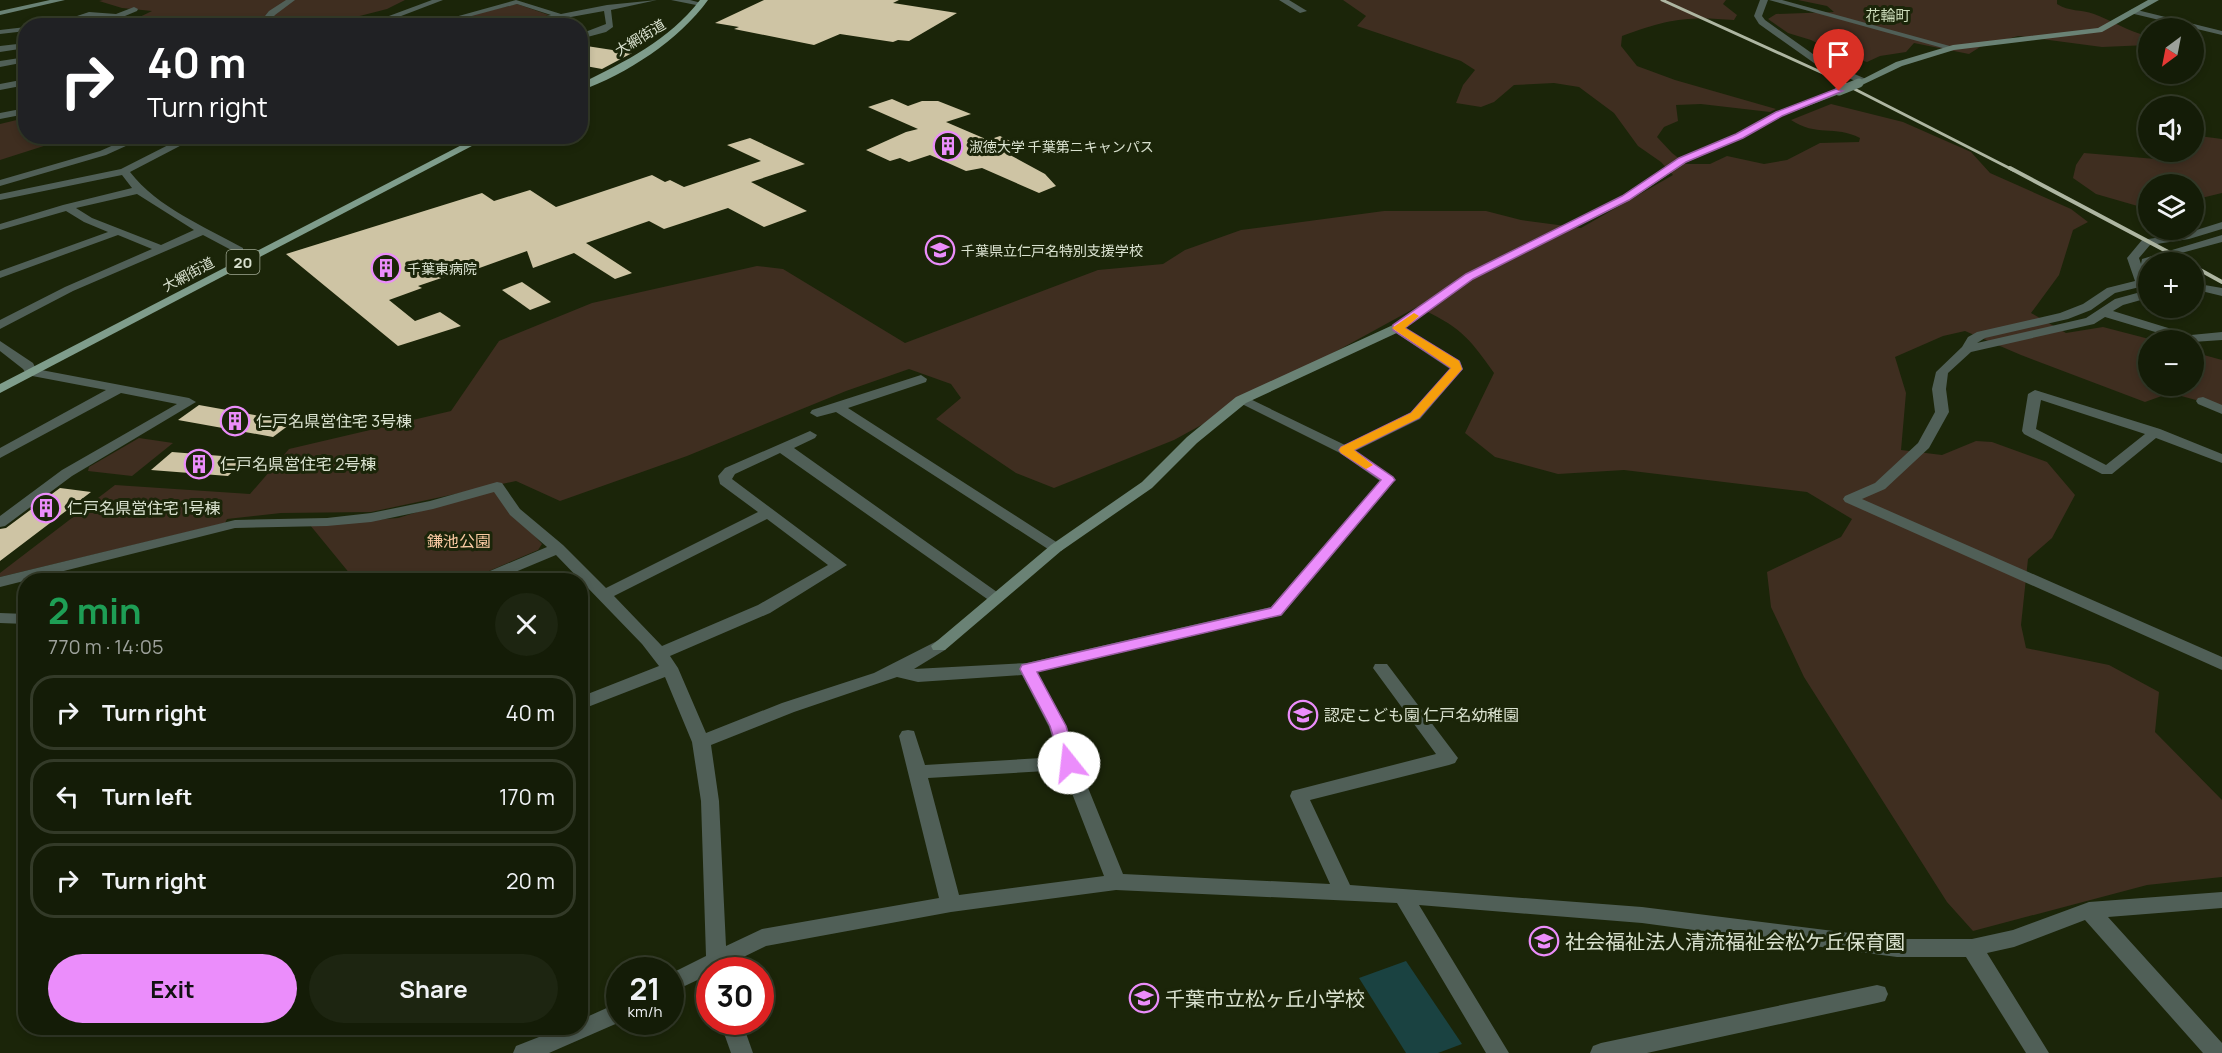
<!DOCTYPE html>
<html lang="en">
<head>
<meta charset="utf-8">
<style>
  body { margin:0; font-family:Manrope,"Noto Sans JP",sans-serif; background:#1d2511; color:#f1f3f6; height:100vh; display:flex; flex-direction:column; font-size:22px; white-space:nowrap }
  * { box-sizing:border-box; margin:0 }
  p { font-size:20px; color:#9da19b }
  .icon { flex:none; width:33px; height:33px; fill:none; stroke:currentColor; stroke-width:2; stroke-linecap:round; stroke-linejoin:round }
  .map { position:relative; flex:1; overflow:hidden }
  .side { position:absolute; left:18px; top:573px; width:570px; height:462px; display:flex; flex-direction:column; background:#141c07; border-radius:24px; box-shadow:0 3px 9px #0003,0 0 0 2px #333a28 }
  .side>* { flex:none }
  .guide { position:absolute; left:18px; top:18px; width:570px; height:126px; border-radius:24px; box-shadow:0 3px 9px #0003,0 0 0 2px #333a28; background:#202124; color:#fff; overflow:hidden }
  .needle { width:39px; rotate:212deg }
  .fabs { position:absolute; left:2138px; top:18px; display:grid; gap:12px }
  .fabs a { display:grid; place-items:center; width:66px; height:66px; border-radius:50%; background:#141c07; box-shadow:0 3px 9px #0003,0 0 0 2px #333a28; font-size:30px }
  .speed { position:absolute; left:606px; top:957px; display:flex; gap:12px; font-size:30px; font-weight:700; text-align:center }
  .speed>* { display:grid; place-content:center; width:78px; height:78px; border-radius:50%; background:#141c07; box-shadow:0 3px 9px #0003,0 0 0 2px #333a28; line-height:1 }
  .speed small { font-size:15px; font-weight:400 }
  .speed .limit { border:9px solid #d22; background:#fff; color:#111 }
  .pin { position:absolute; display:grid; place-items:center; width:51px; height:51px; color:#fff; margin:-62px -26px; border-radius:50% 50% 50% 0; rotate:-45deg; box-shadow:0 0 6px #0007 }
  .pin .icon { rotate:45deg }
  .me { position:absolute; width:66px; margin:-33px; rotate:344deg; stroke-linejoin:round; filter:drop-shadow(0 0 4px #0008) }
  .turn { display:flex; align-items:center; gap:21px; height:126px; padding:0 30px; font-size:27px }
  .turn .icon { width:78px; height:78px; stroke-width:2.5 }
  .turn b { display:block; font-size:42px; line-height:51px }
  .round { display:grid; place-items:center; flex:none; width:63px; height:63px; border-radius:32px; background:#1d2511 }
  .overview { display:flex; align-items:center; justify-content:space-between; height:102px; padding:0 30px }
  h1 { font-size:36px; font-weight:700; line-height:45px; color:#1e9e55 }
  .button { display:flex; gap:12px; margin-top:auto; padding:12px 30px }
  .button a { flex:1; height:69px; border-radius:36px; background:#eb8dfb; color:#111; font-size:24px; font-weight:700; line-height:69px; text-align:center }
  .button a+a { background:#1d2511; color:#f1f3f6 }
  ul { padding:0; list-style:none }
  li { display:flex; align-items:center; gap:18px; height:75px; margin:0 12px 9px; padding:0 18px; border:3px solid #333a28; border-radius:24px }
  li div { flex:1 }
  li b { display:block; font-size:22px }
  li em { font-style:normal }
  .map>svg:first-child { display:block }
  .green { fill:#3f2e20 }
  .water { fill:#1a4241 }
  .building { fill:#cec4a4 }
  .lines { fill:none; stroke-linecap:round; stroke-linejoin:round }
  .street { fill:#505f57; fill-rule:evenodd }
  .secondary { fill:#6a8275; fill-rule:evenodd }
  .primary { fill:#7f9d8c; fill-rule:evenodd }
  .rail-far1 { stroke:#aeb6a2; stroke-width:3 }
  .rail { stroke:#aeb6a2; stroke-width:4 }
  .secondary-bridge { stroke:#6a8275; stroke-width:9 }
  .route { fill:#eb8dfb; stroke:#995ca3; stroke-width:1.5 }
  .slow { fill:#f59e0b }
  .labels { text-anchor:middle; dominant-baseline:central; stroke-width:6; stroke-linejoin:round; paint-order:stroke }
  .far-street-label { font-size:14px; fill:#dae2d0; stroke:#1b2509 }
  .far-poi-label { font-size:14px; fill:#dae2d0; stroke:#1b2509; text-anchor:start }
  .far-neighbourhood-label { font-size:15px; fill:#cdddbb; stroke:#1b2509 }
  .shield { fill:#1b2509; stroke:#a1a994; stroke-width:1.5 }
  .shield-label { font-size:15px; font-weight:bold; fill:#dae2d0 }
  .poi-label { font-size:16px; fill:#dae2d0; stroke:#1b2509; text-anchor:start }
  .park-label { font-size:16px; fill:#facaa3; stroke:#1b2509 }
  .near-poi-label { font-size:20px; fill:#dae2d0; stroke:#1b2509; text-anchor:start }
</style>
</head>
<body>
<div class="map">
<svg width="2222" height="1053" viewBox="0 0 2222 1053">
  <rect width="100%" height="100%" fill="#1b2509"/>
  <g class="green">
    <polygon points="103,0 405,0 387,9 348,19 361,26 123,25 152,11 122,8 99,1"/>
    <path d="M1343,0H1726L1723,4L1737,15L1734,20C1687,16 1667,19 1622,36L1621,46L1637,66L1675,80L1776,109L1770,112L1701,104L1676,105L1678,121L1664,127L1657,137L1672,153L1686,164H1710L1727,156L1764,164L1787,160L1820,143L1859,142L1860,138C1835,125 1816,137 1791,120L1831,104L1903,122L1971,152L1990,173L2071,209L2088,222L2073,230L2059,275L2031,313L2066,333L2103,327L2153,340H2148V386H2193V352L2222,360V407L2170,393L2145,402L2021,355L1965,331L1943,336L1895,357L1906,393L1901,450L1942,455L1976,441L1992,442L2047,462L2075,495L2052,538L2028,559L2021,625L2026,648L2109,665L2159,692L2155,732L2222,800V877L2147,885L1973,931L1947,902L1804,677L1771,607L1767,572L1841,537L1852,519L1807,492L1624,470L1558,474L1495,457L1465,433L1494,373C1468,336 1459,326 1417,307L1174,440L1054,488L1016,473L936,419L961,398L951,384L909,369L846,391L687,456L560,501L516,481L371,512L281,513L227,519L225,523L0,577V573L115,485L250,494L289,449L451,411L499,341L592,303L757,266L783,269L905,343L1098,270L1163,264L1185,250L1241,230L1384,211H1486L1521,220L1581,228L1673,175L1661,162L1638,146L1614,113L1579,87L1554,83L1514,85L1494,102L1481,107L1456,103L1463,85L1475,70L1461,61L1357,26L1366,16Z"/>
    <path d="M1798,0H2057V4C2069,12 2081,9 2094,14C2113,21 2127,31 2148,36V45L2102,47L2018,36L1980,47L1969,54L1914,43L1906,52L1880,56L1867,62L1834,52L1811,40L1788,33L1768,19L1776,14L1834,12L1827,6Z"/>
    <path d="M517,4L549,15C522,23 472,30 446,21Z"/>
    <polygon points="25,118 26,136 72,137 0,160 0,124"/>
    <polygon points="2199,136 2222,139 2222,193 2193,200 2193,184 2148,184 2148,209 2096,194 2073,178 2076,165 2084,153 2168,160 2172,152 2193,152 2193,138"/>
    <polygon points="139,438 173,443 132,476 88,471 89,467"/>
    <polygon points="492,489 542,544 538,550 468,580 355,580 310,525 398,518"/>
  </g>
  <polygon class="water" points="1406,961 1462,1044 1438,1053 1406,1053 1359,978"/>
  <g class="building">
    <polygon points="764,0 899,0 893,3 957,13 909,41 898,40 893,42 840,34 814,45 734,29 739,27 715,23"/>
    <polygon points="580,45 632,53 602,69 580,65"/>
    <polygon points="892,99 908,106 922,101 938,101 971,114 946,122 988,140 1000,136 1026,149 1010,155 1045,174 1056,186 1039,193 982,168 966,171 930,155 909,162 900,158 890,161 866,150 906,132 918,129 868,107"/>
    <polygon points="750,138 805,164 751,182 807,211 764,227 728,208 664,229 649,221 586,243 632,273 615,279 574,253 533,268 527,251 460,275 456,273 418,286 422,288 389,300 415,321 440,312 461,326 398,346 286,254 482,193 494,201 530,190 556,207 652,175 665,182 670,180 684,187 761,161 727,145"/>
    <polygon points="522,282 551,302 530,310 502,290"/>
    <polygon points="199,405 293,422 273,437 178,420"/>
    <polygon points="172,452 247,458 228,476 151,470"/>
    <polygon points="60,488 91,492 0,561 0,529 6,528"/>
  </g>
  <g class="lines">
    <g class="street">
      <polygon points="286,0 295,0 275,15 266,26 257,26 269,11"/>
      <polygon points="432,0 443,0 375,26 362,26"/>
      <polygon points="516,0 561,14 607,5 657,0 611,10 613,27 606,32 580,39 580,34 606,24 604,11 521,26 500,26 551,15 517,4 449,22 456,26 443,26 437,22"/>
      <polygon points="671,0 690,0 705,4 701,6"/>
      <polygon points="1279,0 1289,0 1307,11 1300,13"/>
      <polygon points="1760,0 1768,0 1762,16 1765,20 1820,59 1866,79 1866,83 1860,83 1814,63 1759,24 1754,16"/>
      <polygon points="1769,0 1782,0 1957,48 1950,50"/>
      <path d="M134,7L138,9L137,11L101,26H89L106,18C85,16 68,26 47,26L89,12L116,14Z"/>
      <polygon points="2133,9 2222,31 2222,35 2130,13 2129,11"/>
      <polygon points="26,27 26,31 0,34 0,30"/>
      <polygon points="26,43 26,48 0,52 0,46"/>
      <polygon points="26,57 26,62 0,67 0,61"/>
      <polygon points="26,79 26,85 0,90 0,84"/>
      <polygon points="26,108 26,114 0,119 0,113"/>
      <polygon points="134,136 148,136 106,155 0,186 0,180 100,151"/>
      <path d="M186,136H199L130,172C158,208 204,226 243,248V252H235L203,235L73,291L0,329V320L65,287L152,249L118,235L0,278V271L108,232L84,222L66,211L0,230V224L63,205L132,188L122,175L0,200V194L121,169ZM137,194L194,230L161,245L92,218L76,208Z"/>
      <polygon points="2222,222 2222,229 2189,239 2150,245 2139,258 2141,264 2142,259 2222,235 2222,242 2148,262 2148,272 2144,271 2148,280 2144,286 2115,293 2091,310 2068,319 1985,338 1977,343 2086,318 2115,299 2148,290 2148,298 2123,305 2113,311 2191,335 2222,332 2222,340 2193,342 2193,340 2182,340 2105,317 2094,324 1971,352 1948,373 1946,389 1949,412 1929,448 1885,489 1862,499 2222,657 2222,670 1845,502 1843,499 1845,496 1875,483 1918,443 1935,412 1932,389 1936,372 1962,347 1968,337 1977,332 2060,313 2083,304 2107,288 2135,281 2127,258 2142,240 2187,233"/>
      <polygon points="2193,283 2222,288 2222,296 2193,289"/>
      <path d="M1397,324L1460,361L1463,369L1420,419L1355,451L1395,480L1282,615L1037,672L1067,727L1078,763L1123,874L1330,884L1290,796L1292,791L1436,754L1373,668L1375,664H1387L1458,758L1455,763L1449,765L1310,800L1350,885L1642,907L1897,939H1972L2013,930L2089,902L2222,892V908L2108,917L2222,1043V1053H2203L2085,920L2014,947L1987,953L2049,1053H2026L1966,957H1897L1642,923L1419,905L1509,1053H1486L1397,903L1116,890L951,912L766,946L727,965L726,970H710V974L670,993V974L706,956L701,801L692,742L665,677L580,710V697L659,666L642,644L556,555L496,580H476L478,576L547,547L510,515L494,492L433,509L371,522L327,526L235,528L0,587V577L235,520L327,518L371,513L430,501L497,482L502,483L520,509L563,545L606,588L758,512L720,484L718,476L725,468L810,431L817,435L815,438L794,448L1004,597L1002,601H990L780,453L735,474L732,479L847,565L770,613L670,656L678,668L706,733L782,703L874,673L939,640L945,642L947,646L945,650L914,669L1027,663L1271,607L1380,481L1340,453L1234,400L1241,396L1246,397L1345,445L1410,413L1450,369L1393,331V325ZM767,519L828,565L758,605L662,646L614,596ZM1022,675L1049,727L1058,757L925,765L914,731L908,730L902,731L899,736L939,898L762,929L726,946L719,801L711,745L794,712L897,677L918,682ZM1063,770L1104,876L959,895L928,778Z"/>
      <polygon points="0,341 33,363 36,369 189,398 196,402 72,476 5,526 0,527 0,516 62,470 177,404 121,393 0,458 0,448 106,390 27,375 23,369 0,351"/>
      <polygon points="921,375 927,379 926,382 848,408 1061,545 1064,548 1061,551 1051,551 836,412 817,417 810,413 812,410"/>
      <path d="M2035,390L2160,429L2222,454V463L2156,438L2112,474H2102L2024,434L2022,431L2028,394ZM2041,400L2145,434L2106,465L2036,429Z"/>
      <polygon points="2203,397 2222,405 2222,414 2198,404 2196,401 2198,398"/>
      <polygon points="0,613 26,614 26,624 0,623"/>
      <polygon points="1877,985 1885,987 1888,994 1885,1001 1877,1003 1647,1053 1590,1053 1593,1046 1601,1043"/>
      <polygon points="620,1002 620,1022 549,1053 513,1053 516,1046 562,1028 580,1028 580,1020"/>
      <polygon points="720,1022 742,1022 753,1053 731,1053"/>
    </g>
    <g class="secondary">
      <polygon points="50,0 65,0 0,15 0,11"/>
      <polygon points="2148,0 2159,0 2102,32 1954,50 1902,66 1862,85 1855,83 1896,62 1953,45 2098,28"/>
      <polygon points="1839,88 1843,91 1842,93 1782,116 1743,138 1687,162 1630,200 1473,279 1401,331 1246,403 1197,443 1152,488 1061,551 945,650 933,650 931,646 1051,545 1142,482 1187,437 1236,397 1393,325 1465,275 1622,196 1679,158 1737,134 1776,112"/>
    </g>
    <g class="primary">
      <path d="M700,0H708C679,40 627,74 580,91V84C626,61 668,41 700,0Z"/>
      <polygon points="479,136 491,136 0,393 0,384"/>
    </g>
    <polyline class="rail-far1" points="1662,0 1825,74 2013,170"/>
    <g class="rail">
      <polyline points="2010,168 2187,262"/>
      <polyline points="2193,266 2222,282"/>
    </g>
    <polyline class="secondary-bridge" points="1839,91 1859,83"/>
  </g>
  <polygon class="route" points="1836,89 1843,91 1782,116 1743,138 1686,162 1629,200 1473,279 1405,328 1459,361 1462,369 1419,418 1354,450 1393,477 1395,480 1393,482 1281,615 1037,672 1066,726 1077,763 1075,768 1063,768 1050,726 1020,669 1022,665 1271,608 1381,480 1341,453 1339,450 1341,447 1411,413 1451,368 1393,330 1393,325 1466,274 1622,196 1679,158 1736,134 1776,112"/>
  <polygon class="slow" points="1414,313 1419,316 1405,328 1459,361 1462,369 1419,418 1354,450 1373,465 1366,469 1341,453 1339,450 1341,447 1411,413 1451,368 1392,328"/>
  <defs>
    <g id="building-ring" transform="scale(1.5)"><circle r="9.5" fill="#1b2509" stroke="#eb8dfb" stroke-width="1.5"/><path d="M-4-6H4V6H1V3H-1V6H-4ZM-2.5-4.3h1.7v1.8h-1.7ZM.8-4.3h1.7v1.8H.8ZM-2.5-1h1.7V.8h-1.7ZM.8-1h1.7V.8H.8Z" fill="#eb8dfb"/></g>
    <g id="school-ring" transform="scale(1.5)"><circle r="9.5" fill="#1b2509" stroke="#eb8dfb" stroke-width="1.5"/><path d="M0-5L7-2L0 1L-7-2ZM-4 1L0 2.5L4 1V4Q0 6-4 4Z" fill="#eb8dfb"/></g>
  </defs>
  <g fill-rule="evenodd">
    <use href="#building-ring" x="948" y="146"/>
    <use href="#school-ring" x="940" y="250"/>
    <use href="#building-ring" x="386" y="268"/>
    <use href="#building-ring" x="235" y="421"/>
    <use href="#building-ring" x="199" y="464"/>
    <use href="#building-ring" x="46" y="508"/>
    <use href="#school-ring" x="1303" y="715"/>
    <use href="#school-ring" x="1544" y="941"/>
    <use href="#school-ring" x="1144" y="998"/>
  </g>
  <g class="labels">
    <g class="far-street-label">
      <text transform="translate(640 37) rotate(-31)">大網街道</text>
      <text transform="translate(188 274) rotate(-28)">大網街道</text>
    </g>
    <g class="far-poi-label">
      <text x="969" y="146">淑徳大学 千葉第ニキャンパス</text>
      <text x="961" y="250">千葉県立仁戸名特別支援学校</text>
      <text x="407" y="268">千葉東病院</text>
    </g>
    <g class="far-neighbourhood-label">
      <text x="1888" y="15">花輪町</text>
    </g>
    <rect class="shield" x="226.5" y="250" width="33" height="24" rx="4.5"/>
    <g class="shield-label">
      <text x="243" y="262">20</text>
    </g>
    <g class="poi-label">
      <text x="256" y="421">仁戸名県営住宅 3号棟</text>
      <text x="220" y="464">仁戸名県営住宅 2号棟</text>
      <text x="67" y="508">仁戸名県営住宅 1号棟</text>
      <text x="1324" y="715">認定こども園 仁戸名幼稚園</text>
    </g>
    <g class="park-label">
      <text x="459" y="541">鎌池公園</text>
    </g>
    <g class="near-poi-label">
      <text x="1565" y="941">社会福祉法人清流福祉会松ケ丘保育園</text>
      <text x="1165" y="998">千葉市立松ヶ丘小学校</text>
    </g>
  </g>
</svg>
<div class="fabs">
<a><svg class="needle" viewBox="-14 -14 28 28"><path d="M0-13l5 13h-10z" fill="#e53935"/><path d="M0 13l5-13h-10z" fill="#9da19b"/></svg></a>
<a><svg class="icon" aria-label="sound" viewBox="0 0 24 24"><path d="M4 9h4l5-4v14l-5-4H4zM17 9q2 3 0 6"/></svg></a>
<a><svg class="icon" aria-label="layers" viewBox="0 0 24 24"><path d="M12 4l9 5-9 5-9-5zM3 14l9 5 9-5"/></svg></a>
<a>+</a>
<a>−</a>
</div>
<div class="speed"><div>21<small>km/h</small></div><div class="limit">30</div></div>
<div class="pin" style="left:1839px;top:91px;background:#d93025"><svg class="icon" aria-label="arrive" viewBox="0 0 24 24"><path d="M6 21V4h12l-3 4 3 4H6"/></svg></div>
<svg class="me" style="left:1069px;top:763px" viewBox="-20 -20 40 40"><circle r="19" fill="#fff"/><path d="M0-13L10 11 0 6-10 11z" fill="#eb8dfb"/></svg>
<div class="guide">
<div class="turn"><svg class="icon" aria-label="right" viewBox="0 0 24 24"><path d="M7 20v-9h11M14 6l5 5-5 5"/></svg><div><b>40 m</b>Turn right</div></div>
</div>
<section class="side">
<div class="overview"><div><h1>2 min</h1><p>770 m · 14:05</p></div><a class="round"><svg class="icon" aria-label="close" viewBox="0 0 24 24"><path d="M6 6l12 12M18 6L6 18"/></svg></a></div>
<ul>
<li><svg class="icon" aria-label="right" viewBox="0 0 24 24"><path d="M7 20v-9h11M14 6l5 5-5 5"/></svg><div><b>Turn right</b></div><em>40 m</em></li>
<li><svg class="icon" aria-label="left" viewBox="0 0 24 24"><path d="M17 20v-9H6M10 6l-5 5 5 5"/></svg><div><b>Turn left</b></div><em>170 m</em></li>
<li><svg class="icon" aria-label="right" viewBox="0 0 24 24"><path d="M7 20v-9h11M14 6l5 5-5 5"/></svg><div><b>Turn right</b></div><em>20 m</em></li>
</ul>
<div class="button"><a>Exit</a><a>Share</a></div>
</section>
</div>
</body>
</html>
